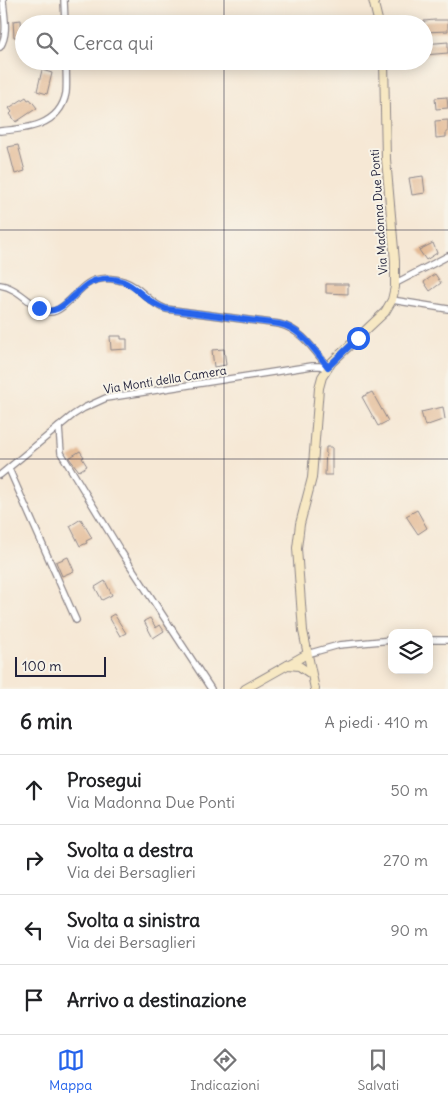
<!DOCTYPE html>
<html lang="it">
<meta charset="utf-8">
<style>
:root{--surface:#fff;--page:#f6f6f6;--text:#202124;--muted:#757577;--line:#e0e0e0;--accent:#2563eb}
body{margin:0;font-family:Delius,sans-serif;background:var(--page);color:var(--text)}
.controls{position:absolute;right:15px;bottom:15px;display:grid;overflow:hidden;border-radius:10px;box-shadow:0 2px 12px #0003}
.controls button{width:45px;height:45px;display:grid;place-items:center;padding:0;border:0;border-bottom:1px solid var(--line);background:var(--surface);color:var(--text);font:25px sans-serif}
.scale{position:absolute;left:15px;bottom:12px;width:91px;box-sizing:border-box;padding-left:5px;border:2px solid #22223b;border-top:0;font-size:14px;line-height:18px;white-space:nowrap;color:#22223b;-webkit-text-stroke:4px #f7f3e8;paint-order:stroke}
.stop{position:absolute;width:15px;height:15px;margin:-11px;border:4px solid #2563eb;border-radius:50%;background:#fff}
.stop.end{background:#2563eb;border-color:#fff;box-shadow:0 1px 5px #0008}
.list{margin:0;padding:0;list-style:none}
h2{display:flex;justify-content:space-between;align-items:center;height:65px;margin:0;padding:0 20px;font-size:21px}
h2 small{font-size:16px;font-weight:400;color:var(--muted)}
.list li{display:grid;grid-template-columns:32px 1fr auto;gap:15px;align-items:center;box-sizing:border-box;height:70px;padding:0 20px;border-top:1px solid var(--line)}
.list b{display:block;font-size:19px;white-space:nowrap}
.list p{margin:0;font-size:16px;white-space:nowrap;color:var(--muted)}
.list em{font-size:16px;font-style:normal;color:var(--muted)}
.icon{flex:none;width:28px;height:28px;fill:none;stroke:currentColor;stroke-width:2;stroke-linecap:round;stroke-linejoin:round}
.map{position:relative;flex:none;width:448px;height:689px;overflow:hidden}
.search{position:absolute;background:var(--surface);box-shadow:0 2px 12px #0003;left:15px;right:15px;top:15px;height:55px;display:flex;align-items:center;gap:12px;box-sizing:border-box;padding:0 18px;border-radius:28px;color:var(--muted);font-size:19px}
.sheet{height:345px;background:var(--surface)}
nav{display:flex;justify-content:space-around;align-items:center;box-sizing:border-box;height:70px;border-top:1px solid var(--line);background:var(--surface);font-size:14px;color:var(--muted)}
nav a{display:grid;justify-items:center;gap:2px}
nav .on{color:var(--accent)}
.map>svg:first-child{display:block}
</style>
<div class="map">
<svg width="448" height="689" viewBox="0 0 448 689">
<rect width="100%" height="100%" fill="#f7f3e8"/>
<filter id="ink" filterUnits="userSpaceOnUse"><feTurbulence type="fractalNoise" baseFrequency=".02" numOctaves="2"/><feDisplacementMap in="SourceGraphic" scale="10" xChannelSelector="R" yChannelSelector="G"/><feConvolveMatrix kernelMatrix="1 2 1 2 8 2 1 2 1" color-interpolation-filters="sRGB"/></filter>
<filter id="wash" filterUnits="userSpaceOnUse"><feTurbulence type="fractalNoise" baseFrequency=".0096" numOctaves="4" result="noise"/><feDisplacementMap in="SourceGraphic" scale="20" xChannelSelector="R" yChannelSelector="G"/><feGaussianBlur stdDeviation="1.12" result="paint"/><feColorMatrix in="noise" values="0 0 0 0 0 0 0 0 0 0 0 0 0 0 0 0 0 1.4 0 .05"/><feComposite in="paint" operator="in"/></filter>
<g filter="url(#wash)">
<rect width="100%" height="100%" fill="#f6e8d5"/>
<g id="blocks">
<g fill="#e3ba95">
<path d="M 21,20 L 22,37 L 14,37 L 13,21 Z"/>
<path d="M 435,20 L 448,20 L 448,31 L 424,32 L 424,21 Z"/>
<path d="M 448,42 L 448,53 L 424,55 L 424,44 Z"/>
<path d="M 42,70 L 52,73 L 47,94 L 37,91 Z"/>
<path d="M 26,97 L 28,100 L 30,99 L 37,108 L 16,122 L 10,114 L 12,112 L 9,108 Z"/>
<path d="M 447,97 L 448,108 L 436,109 L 435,98 Z"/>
<path d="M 448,120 L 448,132 L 446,132 L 446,137 L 436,138 L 435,121 Z"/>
<path d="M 18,145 L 25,171 L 15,174 L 8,147 Z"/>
<path d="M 423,176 L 425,193 L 412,195 L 409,178 Z"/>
<path d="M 433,243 L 437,253 L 426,260 L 419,250 Z"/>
<path d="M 435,274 L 441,283 L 430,291 L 424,282 Z"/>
<path d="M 326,284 L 348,284 L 348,294 L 326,293 Z"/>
<path d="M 110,336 L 121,336 L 121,339 L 127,339 L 127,349 L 111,350 Z"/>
<path d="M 224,349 L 226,365 L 214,367 L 212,350 Z"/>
<path d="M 372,392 L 388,421 L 378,426 L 362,397 Z"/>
<path d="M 443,407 L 445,419 L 425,426 L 421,412 Z"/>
<path d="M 326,447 L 332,447 L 332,475 L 325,475 Z"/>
<path d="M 80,451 L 84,457 L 82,458 L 87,466 L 79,471 L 69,458 Z"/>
<path d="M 417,510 L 427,528 L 418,534 L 406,516 Z"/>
<path d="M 81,519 L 92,538 L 86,541 L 87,543 L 80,546 L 70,526 Z"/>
<path d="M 68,557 L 74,571 L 62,576 L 56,562 Z"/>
<path d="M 105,581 L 112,595 L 102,600 L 95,587 Z"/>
<path d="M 114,614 L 126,633 L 120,636 L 109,617 Z"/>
<path d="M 150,618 L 156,628 L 160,625 L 164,631 L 153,638 L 144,621 Z"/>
</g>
</g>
</g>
<g filter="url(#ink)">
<use href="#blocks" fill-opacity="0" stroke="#8c8588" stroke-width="1"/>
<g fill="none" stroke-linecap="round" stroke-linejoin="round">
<g stroke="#8c8588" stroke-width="8">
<g id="street">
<path d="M 64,0 L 65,24"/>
<path d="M 0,47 C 9,33 4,16 3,0"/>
<path d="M 0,131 C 26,129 60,126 66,93 C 67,83 66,72 66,61"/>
<path d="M 396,283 L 448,256"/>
<path d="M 0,285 C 21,288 34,311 50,312 C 63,312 76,291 87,284 C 100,275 122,278 135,287 C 145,294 153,305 166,309 L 279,324 C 301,329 314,350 328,367"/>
<path d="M 392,300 L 448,309"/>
<path d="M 59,427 L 61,453 L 120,550 L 211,689"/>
<path d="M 9,469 L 76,620"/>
<path d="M 0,475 L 73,415 L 84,408 L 106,398 L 312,366 L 320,366 L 327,369"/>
<path d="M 429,640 L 448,640"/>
<path d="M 307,654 L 339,645 L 392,640"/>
</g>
</g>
<g stroke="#8c8588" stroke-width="10">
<g id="secondary">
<path d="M 373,0 L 379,24"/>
<path d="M 288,665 L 299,666 L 311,674"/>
<path d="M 245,689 L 307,654"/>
<path d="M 315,689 L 303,631 L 297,548 L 300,524 L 312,478 L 319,388 L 322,377 L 332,362 L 385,312 L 392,300 L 395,287 L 395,261 L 386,159 L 384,61"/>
</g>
</g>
<use href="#street" stroke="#fff" stroke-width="5.5"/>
<use href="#secondary" stroke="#f7e8c3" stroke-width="8"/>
</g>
</g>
<g fill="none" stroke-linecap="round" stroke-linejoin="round" filter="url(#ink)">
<path stroke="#2563eb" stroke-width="6" d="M 39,308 C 63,321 75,285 97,280 C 133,272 139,301 166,309 L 279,324 C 301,328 314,350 328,367 L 358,338"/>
</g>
<path fill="none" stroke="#22223b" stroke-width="1" stroke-opacity="0.55" d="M 224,0 L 224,24M 224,61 L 224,689M 0,230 L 448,230M 0,459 L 448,459"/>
<g text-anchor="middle" stroke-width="4" stroke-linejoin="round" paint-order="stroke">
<g font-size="12" fill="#22223b" stroke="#f7f3e8">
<text transform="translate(379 212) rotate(-94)" y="4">Via Madonna Due Ponti</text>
<text transform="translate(165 380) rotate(-9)" y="4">Via Monti della Camera</text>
</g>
</g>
</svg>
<div class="controls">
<button><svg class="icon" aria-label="layers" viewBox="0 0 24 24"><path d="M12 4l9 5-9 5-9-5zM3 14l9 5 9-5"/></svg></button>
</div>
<div class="scale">100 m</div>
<div class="stop" style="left:358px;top:338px"></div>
<div class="stop end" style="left:39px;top:308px"></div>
<div class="search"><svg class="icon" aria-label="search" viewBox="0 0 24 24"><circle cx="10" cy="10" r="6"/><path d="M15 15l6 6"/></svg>Cerca qui</div>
</div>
<section class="sheet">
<h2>6 min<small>A piedi · 410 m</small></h2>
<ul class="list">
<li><svg class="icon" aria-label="ahead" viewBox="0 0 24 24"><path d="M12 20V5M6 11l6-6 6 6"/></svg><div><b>Prosegui</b><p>Via Madonna Due Ponti</p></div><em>50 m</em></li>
<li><svg class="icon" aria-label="right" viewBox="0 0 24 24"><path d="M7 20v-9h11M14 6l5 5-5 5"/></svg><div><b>Svolta a destra</b><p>Via dei Bersaglieri</p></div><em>270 m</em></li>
<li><svg class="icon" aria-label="left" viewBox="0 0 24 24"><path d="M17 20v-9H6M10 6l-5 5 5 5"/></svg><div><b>Svolta a sinistra</b><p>Via dei Bersaglieri</p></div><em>90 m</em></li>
<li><svg class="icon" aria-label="arrive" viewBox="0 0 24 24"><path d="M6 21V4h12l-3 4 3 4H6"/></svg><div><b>Arrivo a destinazione</b></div></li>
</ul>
</section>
<nav>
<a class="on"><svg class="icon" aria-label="map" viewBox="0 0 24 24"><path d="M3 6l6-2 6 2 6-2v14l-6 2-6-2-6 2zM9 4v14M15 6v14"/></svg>Mappa</a>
<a><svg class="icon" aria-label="directions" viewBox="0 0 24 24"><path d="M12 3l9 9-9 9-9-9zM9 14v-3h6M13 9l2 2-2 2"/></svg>Indicazioni</a>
<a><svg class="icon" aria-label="saved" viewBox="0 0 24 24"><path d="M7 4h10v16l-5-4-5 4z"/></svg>Salvati</a>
</nav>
